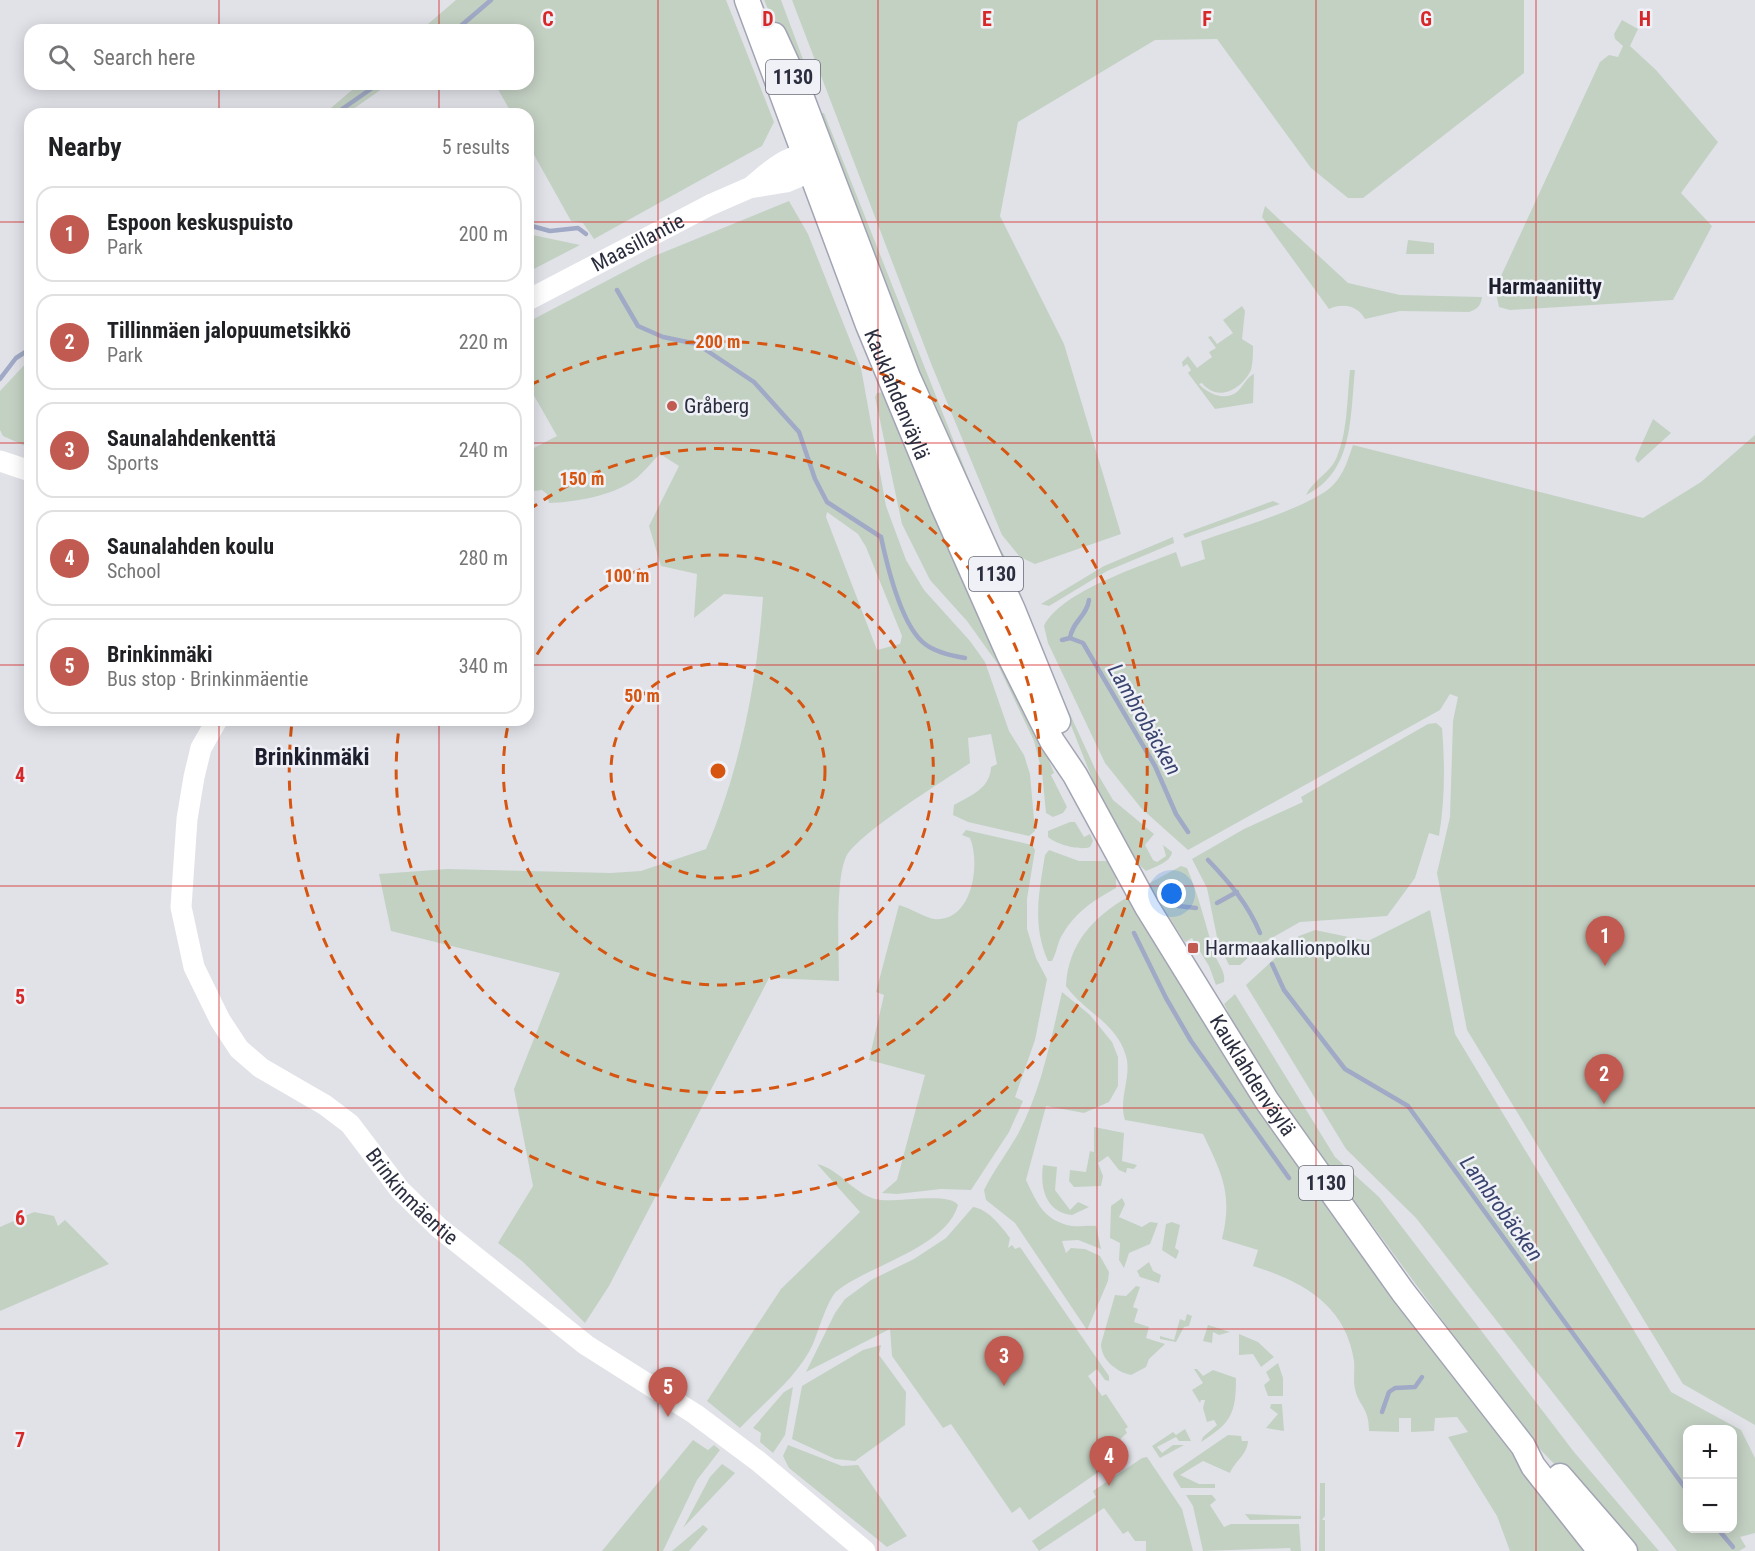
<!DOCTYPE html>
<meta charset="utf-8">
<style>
:root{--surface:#fff;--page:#f2f2f2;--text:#202124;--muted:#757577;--line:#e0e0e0;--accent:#c15b52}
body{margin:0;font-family:"Roboto Condensed",sans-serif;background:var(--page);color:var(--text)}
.controls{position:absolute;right:18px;bottom:18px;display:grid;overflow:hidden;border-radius:12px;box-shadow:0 3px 15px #0003}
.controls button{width:54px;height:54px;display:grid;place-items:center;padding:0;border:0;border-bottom:2px solid var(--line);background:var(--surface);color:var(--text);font:30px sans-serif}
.you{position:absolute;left:1172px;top:894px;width:21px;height:21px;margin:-15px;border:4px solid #fff;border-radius:50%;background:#1a73e8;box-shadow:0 0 0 9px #1a73e833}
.badge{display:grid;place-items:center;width:39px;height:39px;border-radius:50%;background:var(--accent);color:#fff;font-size:20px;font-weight:700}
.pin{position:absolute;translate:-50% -50px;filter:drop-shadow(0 2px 3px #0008)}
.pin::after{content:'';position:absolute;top:32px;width:21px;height:18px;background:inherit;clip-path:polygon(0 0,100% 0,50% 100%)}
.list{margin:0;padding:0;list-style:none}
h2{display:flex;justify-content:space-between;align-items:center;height:78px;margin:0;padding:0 24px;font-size:26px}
h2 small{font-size:20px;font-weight:400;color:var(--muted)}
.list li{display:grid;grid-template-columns:39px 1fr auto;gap:18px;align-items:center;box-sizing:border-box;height:96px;margin:0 12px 12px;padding:0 12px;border:2px solid var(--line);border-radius:18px}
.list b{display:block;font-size:22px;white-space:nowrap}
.list p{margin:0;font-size:20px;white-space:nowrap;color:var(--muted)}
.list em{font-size:20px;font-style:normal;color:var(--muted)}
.icon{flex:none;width:33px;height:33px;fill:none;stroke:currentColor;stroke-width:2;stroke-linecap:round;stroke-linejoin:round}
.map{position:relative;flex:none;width:1755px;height:1551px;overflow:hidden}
.search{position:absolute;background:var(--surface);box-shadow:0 3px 15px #0003;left:24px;top:24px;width:510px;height:66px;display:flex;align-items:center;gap:15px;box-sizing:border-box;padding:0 21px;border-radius:18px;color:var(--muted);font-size:22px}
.panel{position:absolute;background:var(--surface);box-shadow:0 3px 15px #0003;left:24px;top:108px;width:510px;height:618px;border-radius:18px}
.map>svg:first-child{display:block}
</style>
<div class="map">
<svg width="1755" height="1551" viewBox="0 0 1755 1551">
<rect width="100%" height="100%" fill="#e1e2e8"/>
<g fill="#c3d1c3" fill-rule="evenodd">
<path d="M 456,0 L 726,0 L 774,122 L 762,146 L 594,239 L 583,223 L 571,221 L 528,144 L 528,114 L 512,114 L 495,84 L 528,84 L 528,30 L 421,30 Z"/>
<path d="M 764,0 L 781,0 L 814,89 L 815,105 L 811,106 Z"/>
<path d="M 792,0 L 1524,0 L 1524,73 L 1363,198 L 1348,198 L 1311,168 L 1217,39 L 1155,40 L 1018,122 L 1000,216 L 1064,344 L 1121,534 L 1035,564 L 1020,557 L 1002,535 L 932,366 Z"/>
<path d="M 1622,20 L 1638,29 L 1630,46 L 1656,70 L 1718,142 L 1681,193 L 1712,226 L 1673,300 L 1510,310 L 1499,307 L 1495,289 L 1600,62 L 1609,55 L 1618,57 L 1623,46 L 1615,39 L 1614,34 Z"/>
<path d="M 359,84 L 389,84 L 346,114 L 324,114 Z"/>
<path d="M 824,113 L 989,530 L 1015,574 L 1000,562 L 986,541 L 816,114 Z"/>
<path d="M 789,201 L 808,234 L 861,368 L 886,506 L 906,560 L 924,590 L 970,641 L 985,662 L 1009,731 L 1024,755 L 1030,774 L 1035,831 L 1029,836 L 968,822 L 953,815 L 954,805 C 971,795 990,789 991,767 L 997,764 L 991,734 L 968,738 L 970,763 C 945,780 857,834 846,857 C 835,881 839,951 839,981 L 769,978 L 609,1286 L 585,1323 L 522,1261 L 498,1243 L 533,1186 L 514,1089 L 560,973 L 391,931 L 379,874 L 447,869 L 611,873 L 641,871 L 706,849 C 740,770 757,683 763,597 L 724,594 L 694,618 L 697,574 L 661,566 L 649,526 L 679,466 L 660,454 C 651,462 644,473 634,480 C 612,496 575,502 549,503 L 547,494 L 542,490 L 533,491 L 528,496 L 528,451 L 557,436 L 528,385 L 528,322 L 652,257 ZM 827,512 L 858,534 L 866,547 L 902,636 L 900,644 L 877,650 L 826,517 Z"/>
<path d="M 1265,206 L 1348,283 L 1400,295 L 1482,297 C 1481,305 1478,309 1469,312 L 1400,311 L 1365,319 C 1357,305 1343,303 1329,309 L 1262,217 Z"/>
<path d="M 528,234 L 580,245 L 528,272 Z"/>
<path d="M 1408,240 L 1434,243 L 1434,254 L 1406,254 Z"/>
<path d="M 1242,306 L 1245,311 L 1242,339 L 1253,346 C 1253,353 1253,363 1251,370 C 1242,389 1218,403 1202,383 L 1199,384 C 1208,394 1226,402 1238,391 C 1244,385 1247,377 1254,374 L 1253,403 L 1215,409 L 1188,373 L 1191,370 L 1187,364 L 1183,367 L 1182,362 L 1188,356 L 1197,368 L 1212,357 L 1209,352 L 1216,348 L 1208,337 L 1211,336 L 1217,344 L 1233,333 L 1223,320 Z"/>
<path d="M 30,359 L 30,448 L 3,436 L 0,430 L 0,391 Z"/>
<path d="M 1350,370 L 1355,370 C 1350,416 1354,472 1306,495 C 1313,480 1329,474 1336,459 C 1348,432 1347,398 1350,370 Z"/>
<path d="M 886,392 L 1040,739 L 1054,773 L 1051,775 L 1067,807 L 1063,813 L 1053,817 L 1046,813 L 1042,772 L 1034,741 L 997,663 L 967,621 L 930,580 L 902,524 L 875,397 L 877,393 Z"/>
<path d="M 1653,419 L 1671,433 L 1638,463 L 1635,459 Z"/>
<path d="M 1755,435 L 1755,1425 L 1683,1384 L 1467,1030 L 1437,873 L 1450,817 L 1453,721 L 1458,697 L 1450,694 L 1440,710 L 1188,850 L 1141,808 L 1105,763 L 1048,643 L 1044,626 C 1060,592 1141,566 1176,552 L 1181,567 L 1205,559 L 1201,541 C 1233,529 1312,507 1333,485 C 1344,474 1348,459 1353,445 L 1643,518 L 1701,482 Z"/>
<path d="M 1273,501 L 1280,504 L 1185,538 L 1183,534 Z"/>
<path d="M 1173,537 L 1174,543 L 1107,571 L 1049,606 L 1041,604 L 1104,566 Z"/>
<path d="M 1031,619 L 1034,636 L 1097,773 L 1113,800 L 1154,834 L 1145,845 L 1153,860 L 1157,862 L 1166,856 L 1163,845 L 1172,852 C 1171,862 1155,867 1146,871 C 1114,843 1089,769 1072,728 C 1059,697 1044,666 1031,635 Z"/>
<path d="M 1436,723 L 1442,728 C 1445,764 1445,800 1439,836 L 1429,833 L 1415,878 L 1387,916 L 1300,922 L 1268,940 L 1240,965 L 1229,965 L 1218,942 L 1207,888 L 1192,859 L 1244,829 L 1303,802 L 1301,797 L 1428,724 Z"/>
<path d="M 1070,822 L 1075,822 L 1084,837 L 1090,834 L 1093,841 L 1090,847 C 1080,851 1055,844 1048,837 L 1048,831 Z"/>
<path d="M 966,830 L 1032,845 L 1035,850 L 1027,899 L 1027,929 L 1036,958 L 1047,979 L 1035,1040 L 1015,1097 L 1023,1101 L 1009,1132 L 971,1190 L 941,1189 L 897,1194 L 882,1193 L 897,1180 L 925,1075 L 869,1060 L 884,995 L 876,992 L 899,905 C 910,908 926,918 934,919 C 972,923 981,864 970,838 L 962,835 Z"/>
<path d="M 1049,850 L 1079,861 L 1108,861 L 1116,878 L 1116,888 C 1092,901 1073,914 1060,939 C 1057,946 1056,954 1052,961 L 1048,961 C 1032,925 1039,892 1045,855 Z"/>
<path d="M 1181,866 L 1187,868 C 1200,899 1205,924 1215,955 C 1218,964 1226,972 1224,982 L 1216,985 L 1209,966 L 1192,938 L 1185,942 L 1148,884 Z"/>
<path d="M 1128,897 C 1200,1015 1273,1133 1354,1246 C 1429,1350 1516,1445 1589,1551 L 1510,1551 L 1497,1516 L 1448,1437 L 1468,1432 L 1457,1417 L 1435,1418 L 1434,1431 L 1411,1432 L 1411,1418 L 1399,1418 L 1399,1432 L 1369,1431 C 1369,1407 1359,1407 1355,1389 C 1353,1380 1355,1370 1354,1361 C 1346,1305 1302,1281 1253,1266 L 1258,1250 L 1222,1239 C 1233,1194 1222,1174 1203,1134 L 1125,1120 C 1118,1099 1132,1077 1126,1056 C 1117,1023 1083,1011 1066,986 C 1068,944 1093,917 1128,897 Z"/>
<path d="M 1430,910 L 1455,1034 L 1671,1392 L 1741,1430 L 1755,1458 L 1755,1533 L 1740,1537 L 1746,1547 L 1739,1551 L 1677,1551 L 1416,1218 L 1346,1149 L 1246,985 L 1299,936 L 1315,930 L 1368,941 ZM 1688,1430 L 1732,1430 L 1732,1528 L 1688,1528 Z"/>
<path d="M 1062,992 L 1090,1015 L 1112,1042 L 1118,1057 L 1118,1086 L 1109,1102 L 1084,1113 L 1046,1106 L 1026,1180 C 1037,1203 1044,1221 1072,1226 C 1080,1227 1089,1225 1096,1226 L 1101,1249 L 1078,1240 L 1062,1241 L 1066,1253 L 1071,1248 L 1085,1249 L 1100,1256 L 1109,1272 L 1108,1281 L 1087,1330 L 1015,1223 L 986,1200 L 984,1190 C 994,1170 1007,1153 1018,1134 C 1041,1091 1051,1039 1062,992 Z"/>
<path d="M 1235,994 L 1335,1157 L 1379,1197 L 1574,1452 L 1659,1551 L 1637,1551 L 1538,1447 L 1470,1358 L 1312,1143 L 1246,1047 L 1224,1004 Z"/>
<path d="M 1094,1127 L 1124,1133 L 1122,1161 L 1137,1165 L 1134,1169 L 1127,1168 L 1126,1173 L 1119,1170 L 1108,1156 L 1098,1163 L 1103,1176 L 1101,1186 L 1074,1187 L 1069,1181 L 1070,1170 L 1086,1172 L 1090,1151 L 1094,1152 Z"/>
<path d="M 817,1164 C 841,1169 856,1198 881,1200 C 899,1202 950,1192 958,1205 C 946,1248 869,1265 837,1291 C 828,1298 818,1332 813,1344 C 798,1377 764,1402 740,1428 L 707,1401 L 781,1289 L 860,1212 Z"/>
<path d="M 1043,1165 L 1057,1167 L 1055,1190 L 1070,1210 L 1078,1202 L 1089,1207 L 1072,1215 C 1045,1212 1040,1187 1043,1165 Z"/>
<path d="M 1122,1198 L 1125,1204 L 1119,1217 L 1142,1227 L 1150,1222 L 1158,1223 L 1150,1244 L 1129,1253 L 1124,1268 L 1119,1260 L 1120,1243 L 1110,1238 L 1111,1206 Z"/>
<path d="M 973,1207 C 988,1209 1001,1226 1010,1238 L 1008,1248 L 1012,1245 L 1015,1249 L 1020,1247 L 1109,1376 L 1109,1381 L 1105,1380 L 1097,1369 L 1088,1376 L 1102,1396 L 1106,1394 L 1128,1427 L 1125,1429 L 1127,1433 L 1118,1441 L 1126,1453 L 1029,1520 L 1020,1507 L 1012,1513 L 951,1424 L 943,1428 L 892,1356 L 890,1329 L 806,1372 L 835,1313 L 845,1299 L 871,1280 L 914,1259 L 946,1238 Z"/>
<path d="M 34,1212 L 54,1216 L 58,1226 L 65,1220 L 109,1264 L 0,1311 L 0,1227 Z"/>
<path d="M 1172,1222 L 1180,1225 L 1175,1248 L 1179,1251 L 1176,1259 L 1162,1250 L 1166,1224 Z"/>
<path d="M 1149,1262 L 1153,1271 L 1161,1275 L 1159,1283 L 1140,1277 L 1137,1271 Z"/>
<path d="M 1136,1286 L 1140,1287 L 1133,1307 L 1138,1309 L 1134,1322 L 1149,1327 L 1146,1338 L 1165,1344 L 1149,1359 L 1146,1367 L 1131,1375 C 1117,1372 1101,1360 1101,1344 L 1115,1295 L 1126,1296 Z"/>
<path d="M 1187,1314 L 1192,1316 L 1189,1326 L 1184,1327 L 1176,1342 L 1160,1339 L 1160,1336 L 1174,1340 L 1180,1319 L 1185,1321 Z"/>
<path d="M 1208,1325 L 1230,1332 L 1219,1335 L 1213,1332 L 1212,1343 L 1203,1341 Z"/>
<path d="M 1239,1334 L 1258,1342 L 1274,1357 L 1261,1367 L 1253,1354 L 1239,1355 Z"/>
<path d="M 881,1345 L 879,1355 L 906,1392 L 905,1425 L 855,1461 L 835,1459 L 792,1439 L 802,1386 L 863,1350 Z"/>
<path d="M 1278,1363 L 1283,1378 L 1283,1396 L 1268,1396 L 1264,1385 L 1270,1380 L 1266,1372 Z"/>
<path d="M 1194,1369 L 1197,1369 L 1203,1376 L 1213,1370 L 1236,1378 C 1236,1414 1231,1423 1201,1442 L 1203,1437 L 1217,1425 L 1214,1420 L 1207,1422 L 1203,1408 L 1205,1400 L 1201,1400 L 1200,1403 L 1192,1390 L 1203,1383 Z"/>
<path d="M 793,1387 L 785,1435 L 773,1453 L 760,1442 L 761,1433 L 753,1428 L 784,1392 Z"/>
<path d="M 1271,1404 L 1282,1404 L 1284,1431 L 1266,1428 L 1278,1414 L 1270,1408 Z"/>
<path d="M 1185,1429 L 1191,1441 L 1179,1441 L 1176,1437 L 1157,1447 L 1162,1453 L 1173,1445 L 1184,1445 L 1160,1458 L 1152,1446 L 1173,1432 L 1176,1435 Z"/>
<path d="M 1228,1435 L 1241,1436 L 1242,1441 L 1248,1441 C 1247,1455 1235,1461 1230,1473 L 1203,1461 L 1180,1475 L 1199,1484 L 1215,1484 L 1215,1488 L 1181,1488 L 1173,1475 L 1174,1472 Z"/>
<path d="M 693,1440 L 708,1450 L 714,1445 L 720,1450 L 697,1480 L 663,1551 L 602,1551 Z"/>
<path d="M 788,1445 L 842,1466 L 858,1465 L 907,1536 L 887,1547 L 789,1468 L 783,1456 Z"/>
<path d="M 1147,1457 L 1182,1509 L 1193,1551 L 1146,1551 L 1146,1541 L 1135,1541 L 1128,1531 L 1123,1534 L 1104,1508 L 1039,1551 L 1032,1541 L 1096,1497 L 1093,1491 L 1142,1458 Z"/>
<path d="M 722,1464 L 735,1473 L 683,1528 L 710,1477 Z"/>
<path d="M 1320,1483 L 1325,1483 L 1325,1516 L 1322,1520 L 1325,1520 L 1325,1551 L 1319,1551 Z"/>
<path d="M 1186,1495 L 1212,1495 L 1216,1500 L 1210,1505 L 1224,1527 L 1231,1524 L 1299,1524 L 1301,1551 L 1291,1551 L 1290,1548 L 1203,1551 L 1193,1506 Z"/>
<path d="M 1245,1514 L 1301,1516 L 1301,1519 L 1250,1520 Z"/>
<path d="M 703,1525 L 708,1529 L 689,1551 L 672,1551 Z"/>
</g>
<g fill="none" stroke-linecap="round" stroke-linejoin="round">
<g stroke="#a0a9c5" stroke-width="4.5">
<path d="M 456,30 L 491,0"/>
<path d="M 335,114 L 378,84"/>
<path d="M 528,225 L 550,231 L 578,228 L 586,234"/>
<path d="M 617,290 L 638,326 L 663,337 L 697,344 L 754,382 L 799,432 L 815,479 L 827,502 L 881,537 C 887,565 901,626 925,644 C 935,652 953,656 965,658"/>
<path d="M 0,379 L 16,358 L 30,349"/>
<path d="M 1070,638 C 1072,622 1087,616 1089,600"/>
<path d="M 1062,640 L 1070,638 L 1083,643 L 1155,766 L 1176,814 L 1188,832"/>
<path d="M 1208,860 C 1229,882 1248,904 1260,933"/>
<path d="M 1217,903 L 1237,892"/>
<path d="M 1178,906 L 1196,908"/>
<path d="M 1134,933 L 1166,998 L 1191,1041 L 1289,1178"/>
<path d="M 1272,964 L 1284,990 L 1345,1069 L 1408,1106 L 1688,1492"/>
<path d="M 1382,1412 L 1389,1392 L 1395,1388 L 1415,1387 L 1422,1377"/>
<path d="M 1717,1528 L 1733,1547"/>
</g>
<g stroke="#a2a4b3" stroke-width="27">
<g id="primary">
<path id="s3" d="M 747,0 L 868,325 L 943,506 L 1009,655 L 1052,741 L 1075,775 L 1147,907 L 1267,1101 L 1403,1292 L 1523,1446 L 1533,1466 L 1600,1551"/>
<path d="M 774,35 L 797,85 L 908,377 L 1013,610 L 1058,721"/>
<path d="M 1560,1476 L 1625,1551"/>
</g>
</g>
<g stroke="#fff" stroke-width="21">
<path d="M 752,186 C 775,167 789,151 821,156"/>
<path id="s1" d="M 528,300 L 710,205 L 749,188 L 786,182 L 810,172 L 822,158"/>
<path d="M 0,461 L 30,471"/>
<path id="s2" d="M 217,720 L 201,748 L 194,777 L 187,819 L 181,907 L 194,967 L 220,1020 L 239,1049 L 261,1068 L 325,1105 L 350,1124 L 400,1190 L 438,1227 L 586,1345 L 695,1414 L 758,1461 L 865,1551"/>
</g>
<use href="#primary" stroke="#fff" stroke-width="24"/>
</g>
<path fill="none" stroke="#d62828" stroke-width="1.5" stroke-opacity="0.55" d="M 219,0 L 219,30M 439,0 L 439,30M 658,0 L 658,1551M 878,0 L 878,1551M 1097,0 L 1097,1551M 1316,0 L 1316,1551M 1536,0 L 1536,1551M 219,84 L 219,114M 439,84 L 439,114M 0,222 L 30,222M 528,222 L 1755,222M 0,443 L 30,443M 528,443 L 1755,443M 0,665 L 30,665M 528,665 L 1755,665M 219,720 L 219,1551M 439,720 L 439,1551M 0,886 L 1755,886M 0,1108 L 1755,1108M 0,1329 L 1755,1329"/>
<g fill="none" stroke="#d55511" stroke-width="3" stroke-dasharray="10 8">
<circle cx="718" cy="771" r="107"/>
<path d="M528 670A215 215 0 1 1 509 721"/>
<path d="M529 510A322 322 0 1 1 400 721"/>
<path d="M530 385A429 429 0 1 1 292 722"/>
</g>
<g fill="#c15b52" stroke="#f0f1f6" stroke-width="2">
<circle cx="672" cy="406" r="6"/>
<rect x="1187" y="942" width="12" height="12" rx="3"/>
</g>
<g text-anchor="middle" stroke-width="5" stroke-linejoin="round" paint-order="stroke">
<g fill="#f0f1f6" stroke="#666875" stroke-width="1.5">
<rect x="766" y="60" width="54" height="34" rx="4.5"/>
<rect x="969" y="557" width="54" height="34" rx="4.5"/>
<rect x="1299" y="1166" width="54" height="34" rx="4.5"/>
</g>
<g font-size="20" font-weight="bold" fill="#2b2e3e">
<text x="793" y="84">1130</text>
<text x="996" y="581">1130</text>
<text x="1326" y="1190">1130</text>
</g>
<g font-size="21" fill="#2b2e3e" stroke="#f0f1f6">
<text dy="7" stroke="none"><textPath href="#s1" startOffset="124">Maasillantie</textPath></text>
<text dy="7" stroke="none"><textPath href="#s3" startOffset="422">Kauklahdenväylä</textPath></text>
<text dy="7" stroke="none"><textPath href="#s3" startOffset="1192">Kauklahdenväylä</textPath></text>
<text dy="7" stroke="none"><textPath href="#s2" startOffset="578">Brinkinmäentie</textPath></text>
</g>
<g font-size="21" fill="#2b2e3e" stroke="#f0f1f6" text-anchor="start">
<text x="684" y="413">Gråberg</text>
<text x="1205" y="955">Harmaakallionpolku</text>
</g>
<g font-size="22" font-weight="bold" fill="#1d1f2f" stroke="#f0f1f6">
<text x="1545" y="294">Harmaaniitty</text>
</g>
<g font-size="22" font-style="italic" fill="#39446f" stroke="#f0f1f6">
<text transform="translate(1145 719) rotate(60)" y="8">Lambrobäcken</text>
<text transform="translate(1502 1208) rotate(54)" y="8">Lambrobäcken</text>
</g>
<g font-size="24" font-weight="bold" fill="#1d1f2f" stroke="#f0f1f6">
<text x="312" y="765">Brinkinmäki</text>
</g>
</g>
<g font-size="20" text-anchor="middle" font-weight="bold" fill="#d62828" stroke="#f0f1f6" stroke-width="5" stroke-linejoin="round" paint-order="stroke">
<text x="548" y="26">C</text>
<text x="768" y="26">D</text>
<text x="987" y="26">E</text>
<text x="1207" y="26">F</text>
<text x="1426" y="26">G</text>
<text x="1645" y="26">H</text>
<text x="20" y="782">4</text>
<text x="20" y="1004">5</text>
<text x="20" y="1225">6</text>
<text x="20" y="1447">7</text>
</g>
<circle cx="718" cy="771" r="9" fill="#d55511" stroke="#f0f1f6" stroke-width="3"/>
<g font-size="18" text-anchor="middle" font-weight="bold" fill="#d55511" stroke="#f0f1f6" stroke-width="5" stroke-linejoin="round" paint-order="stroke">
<text x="718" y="348">200 m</text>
<text x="582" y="485">150 m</text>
<text x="627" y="582">100 m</text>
<text x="642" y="702">50 m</text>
</g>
</svg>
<div class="controls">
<button>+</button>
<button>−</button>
</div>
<div class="you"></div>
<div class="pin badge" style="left:1605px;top:966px">1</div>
<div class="pin badge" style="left:1604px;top:1104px">2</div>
<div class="pin badge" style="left:1004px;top:1386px">3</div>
<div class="pin badge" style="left:1109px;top:1486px">4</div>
<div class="pin badge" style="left:668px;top:1417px">5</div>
<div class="search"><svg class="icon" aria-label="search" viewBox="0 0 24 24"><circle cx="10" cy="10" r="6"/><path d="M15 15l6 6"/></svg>Search here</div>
<section class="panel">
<h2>Nearby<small>5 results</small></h2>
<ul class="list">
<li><span class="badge">1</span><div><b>Espoon keskuspuisto</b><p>Park</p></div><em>200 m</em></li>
<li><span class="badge">2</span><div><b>Tillinmäen jalopuumetsikkö</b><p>Park</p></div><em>220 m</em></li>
<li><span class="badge">3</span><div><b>Saunalahdenkenttä</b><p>Sports</p></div><em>240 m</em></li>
<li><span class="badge">4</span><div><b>Saunalahden koulu</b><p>School</p></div><em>280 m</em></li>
<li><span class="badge">5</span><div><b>Brinkinmäki</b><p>Bus stop · Brinkinmäentie</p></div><em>340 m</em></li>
</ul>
</section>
</div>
